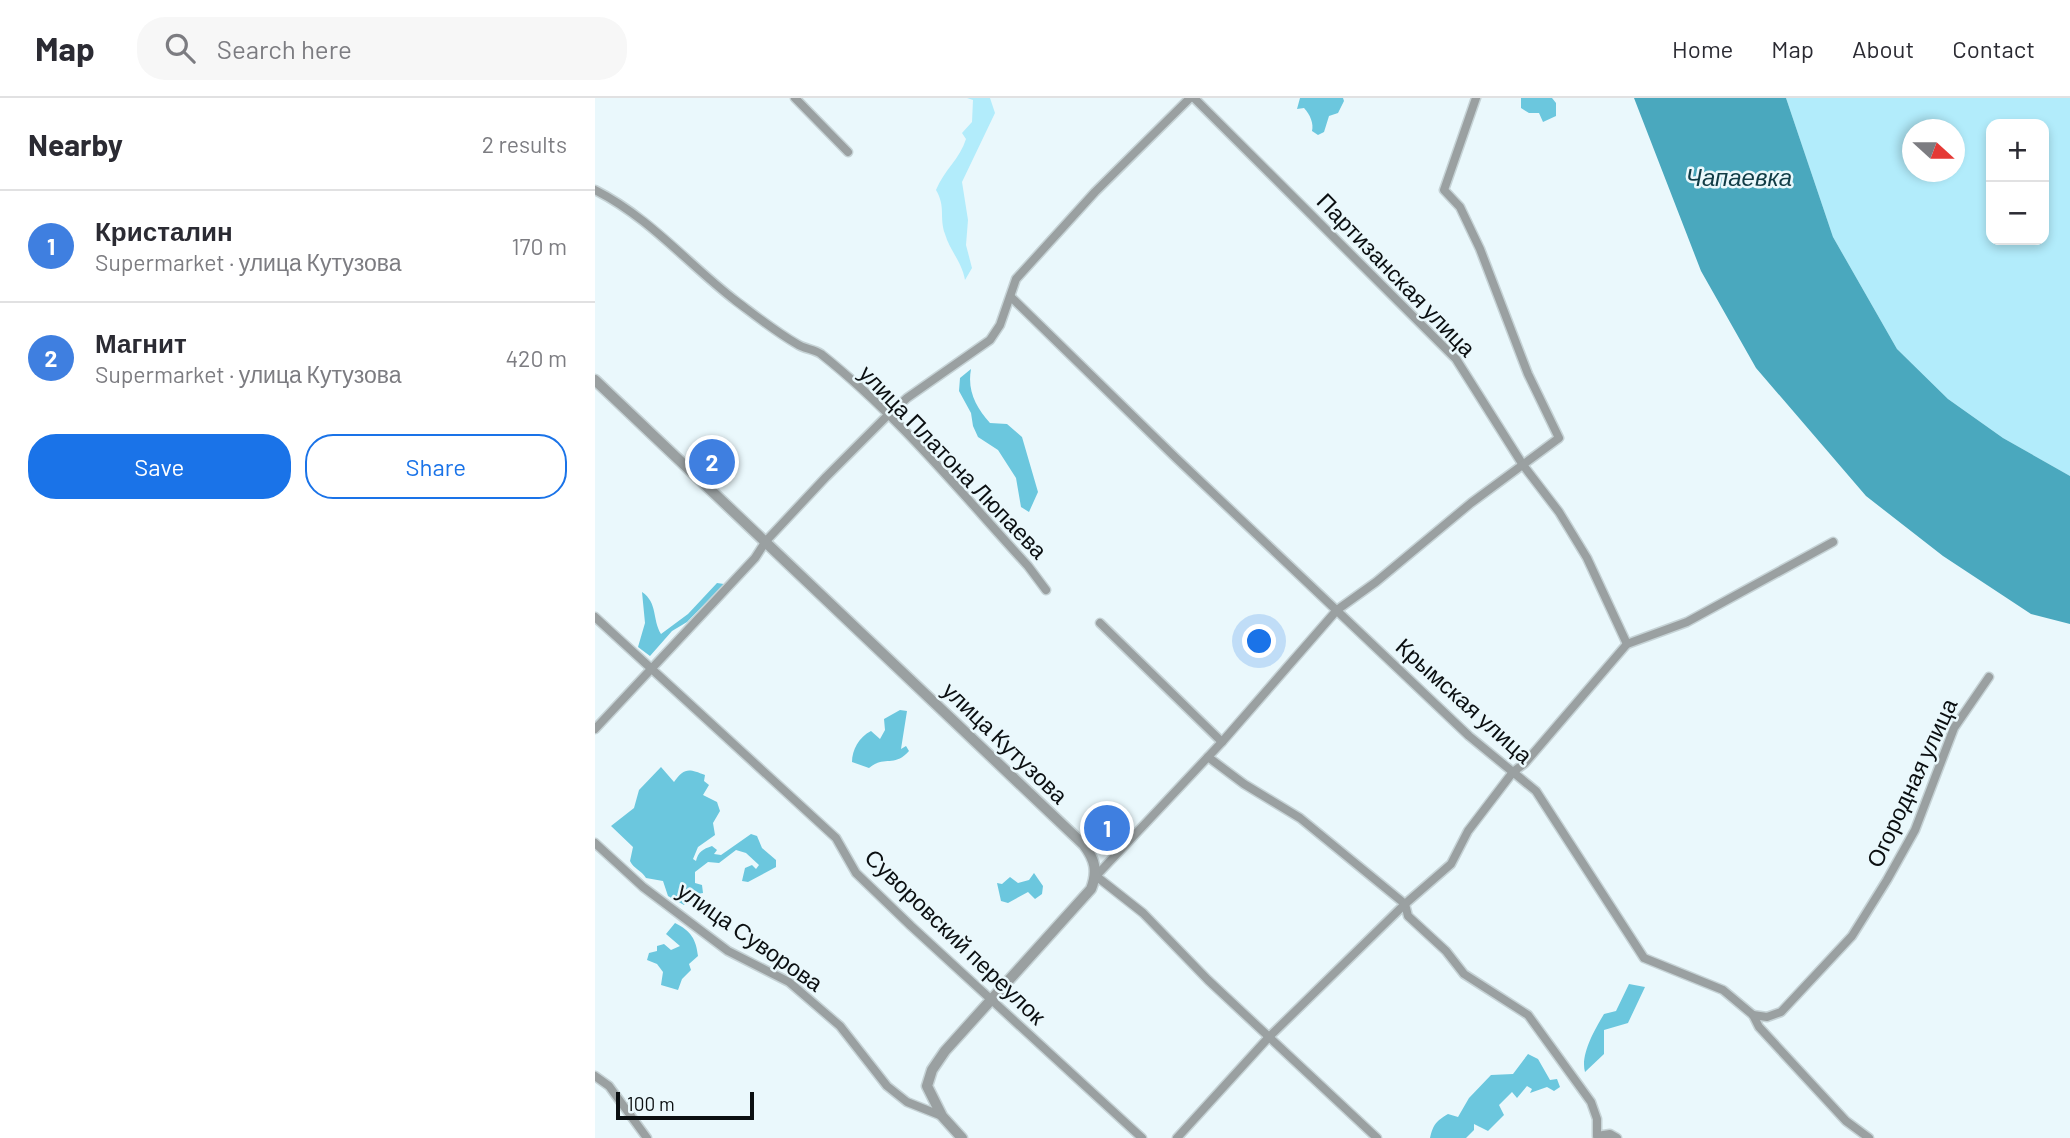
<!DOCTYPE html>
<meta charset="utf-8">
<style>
:root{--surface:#fff;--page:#f7f7f7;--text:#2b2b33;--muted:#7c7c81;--line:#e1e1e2;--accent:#1a73e8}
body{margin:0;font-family:Barlow,sans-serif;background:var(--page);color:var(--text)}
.controls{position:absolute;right:21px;top:21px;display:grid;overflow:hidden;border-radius:14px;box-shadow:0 4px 10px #0003}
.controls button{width:63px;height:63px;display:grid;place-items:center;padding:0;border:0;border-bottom:2px solid var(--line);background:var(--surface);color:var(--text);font:35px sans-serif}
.compass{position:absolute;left:1307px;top:21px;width:63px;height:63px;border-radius:50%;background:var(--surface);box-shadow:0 4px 10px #0003;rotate:111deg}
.scale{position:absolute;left:21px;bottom:18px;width:138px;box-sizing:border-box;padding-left:7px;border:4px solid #0b0f11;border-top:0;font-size:19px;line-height:24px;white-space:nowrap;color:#0b0f11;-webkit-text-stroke:5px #eaf8fc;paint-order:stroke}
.you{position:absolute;left:665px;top:544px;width:24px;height:24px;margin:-18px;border:5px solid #fff;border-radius:50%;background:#1a73e8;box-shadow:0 0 0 10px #1a73e833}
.badge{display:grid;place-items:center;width:46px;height:46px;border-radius:50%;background:var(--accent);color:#fff;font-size:23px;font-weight:700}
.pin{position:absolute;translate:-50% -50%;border:4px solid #fff;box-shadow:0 2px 7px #0006}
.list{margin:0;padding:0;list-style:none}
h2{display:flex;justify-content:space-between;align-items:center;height:91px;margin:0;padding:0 28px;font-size:30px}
h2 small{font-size:23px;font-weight:400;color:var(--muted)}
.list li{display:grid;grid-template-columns:46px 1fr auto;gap:21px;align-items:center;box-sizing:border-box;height:112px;padding:0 28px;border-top:2px solid var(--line)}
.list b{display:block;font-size:26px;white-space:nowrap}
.list p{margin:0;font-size:23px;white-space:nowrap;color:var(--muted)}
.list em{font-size:23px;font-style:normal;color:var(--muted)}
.actions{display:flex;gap:14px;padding:21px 28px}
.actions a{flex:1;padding:16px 0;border:2px solid var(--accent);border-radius:28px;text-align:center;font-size:24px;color:var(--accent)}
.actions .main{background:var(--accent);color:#fff}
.icon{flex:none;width:38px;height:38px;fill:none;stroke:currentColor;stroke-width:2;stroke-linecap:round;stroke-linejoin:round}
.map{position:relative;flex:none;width:1475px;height:1040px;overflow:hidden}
header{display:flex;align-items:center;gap:42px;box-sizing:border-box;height:98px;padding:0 35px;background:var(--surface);border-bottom:2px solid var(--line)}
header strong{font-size:33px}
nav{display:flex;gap:38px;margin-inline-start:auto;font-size:24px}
.search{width:490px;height:63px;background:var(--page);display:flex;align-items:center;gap:18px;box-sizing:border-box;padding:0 24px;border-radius:28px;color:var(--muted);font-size:26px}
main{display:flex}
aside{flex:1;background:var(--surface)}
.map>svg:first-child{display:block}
</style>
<header>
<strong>Map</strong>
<div class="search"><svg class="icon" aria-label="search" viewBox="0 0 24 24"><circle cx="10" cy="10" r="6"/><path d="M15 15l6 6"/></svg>Search here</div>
<nav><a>Home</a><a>Map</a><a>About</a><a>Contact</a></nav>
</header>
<main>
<aside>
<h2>Nearby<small>2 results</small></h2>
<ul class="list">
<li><span class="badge" style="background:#3f7fe0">1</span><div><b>Кристалин</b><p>Supermarket · улица Кутузова</p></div><em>170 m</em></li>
<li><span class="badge" style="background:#3f7fe0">2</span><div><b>Магнит</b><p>Supermarket · улица Кутузова</p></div><em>420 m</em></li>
</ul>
<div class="actions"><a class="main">Save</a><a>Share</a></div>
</aside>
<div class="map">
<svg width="1475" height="1040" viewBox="0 0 1475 1040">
<rect width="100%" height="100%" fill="#eaf8fc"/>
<g fill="#b2ecfb" fill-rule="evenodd">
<path d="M 372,0 L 395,0 L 400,15 L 367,84 L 373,122 L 371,147 L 377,170 L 370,182 C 367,164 355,153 350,136 C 344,119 351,109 341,92 C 349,72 365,61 371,41 L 367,35 L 377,24 L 378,2 Z"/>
<path d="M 1191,0 L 1475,0 L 1475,378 L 1408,340 L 1353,301 L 1302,251 L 1238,139 ZM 1396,26 L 1449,26 L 1449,142 L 1396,142 ZM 1318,32 L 1360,32 L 1360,74 L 1318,74 Z"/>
</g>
<g fill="#6bc7de">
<path d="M 705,0 L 748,0 L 749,3 L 743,15 L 734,18 L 729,34 L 723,37 L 717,33 C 719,26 715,16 709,10 L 702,11 Z"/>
<path d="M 926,0 L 957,0 L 961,5 L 961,18 L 948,24 L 944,15 L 934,15 L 926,10 Z"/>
<path d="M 376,271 C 372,293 381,309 395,325 L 412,326 L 427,339 L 443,394 L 434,414 L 426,409 L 421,380 L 403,352 L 383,339 L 378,328 L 376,315 L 364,293 L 365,280 Z"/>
<path d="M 122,485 L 129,486 L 92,524 L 77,533 L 55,558 L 43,549 L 50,525 L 47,494 C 63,505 57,521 66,536 L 93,516 Z"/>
<path d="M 305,612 L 312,613 L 306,651 L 311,648 L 314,653 C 299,670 289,657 274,670 L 257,664 C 257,652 264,639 276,633 L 285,641 L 290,632 L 289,621 Z"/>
<path d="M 66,669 L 79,684 C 89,670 93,670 110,677 L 109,683 L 114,687 L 108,697 L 122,704 L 125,713 L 118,725 L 120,737 L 103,749 L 98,761 L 101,763 C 103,754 108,751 117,748 L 122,752 L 119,756 L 126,757 L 156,736 L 162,738 L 167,750 L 181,762 L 181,769 L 153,784 L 147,783 L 150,770 L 157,767 L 161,771 L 164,767 L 151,755 L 141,752 L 124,765 L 113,764 L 100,774 L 100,785 L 107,787 L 108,795 L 96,797 L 89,807 L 73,798 L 68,783 L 51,780 C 46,772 39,771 35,763 L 38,749 L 16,728 L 39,710 L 44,692 Z"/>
<path d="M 439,775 L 448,788 L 447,796 L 440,801 L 433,794 L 413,805 L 406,803 L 402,785 L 407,786 L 415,779 L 423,785 L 434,782 Z"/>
<path d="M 80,825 C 96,833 101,841 103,858 L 94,866 L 96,872 L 87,881 L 83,892 L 66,887 L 68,874 L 62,866 L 52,862 L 54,855 L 62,853 L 62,848 L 69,846 L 76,852 L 85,848 L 71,836 Z"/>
<path d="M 1034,886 L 1050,889 L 1033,925 L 1009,932 L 1009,956 L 990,974 C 985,957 1000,931 1009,916 L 1021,913 Z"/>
<path d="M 933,956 L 943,961 L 955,982 L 962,981 L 965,989 L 959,993 L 952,989 L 935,995 L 937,991 L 932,988 L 922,1000 L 917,994 L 904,1007 L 909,1017 L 893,1033 L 879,1026 L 879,1032 L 871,1040 L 835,1040 C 838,1027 841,1023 853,1016 L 863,1019 L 874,1000 L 896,977 L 918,976 Z"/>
</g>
<path fill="#4aa8be" d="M 1039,0 L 1191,0 L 1238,139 L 1302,251 L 1353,301 L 1408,340 L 1475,378 L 1475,526 L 1436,516 L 1348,458 L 1271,398 L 1161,270 L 1106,173 Z"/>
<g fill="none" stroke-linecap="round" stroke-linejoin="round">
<g stroke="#c6d3d6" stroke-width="11">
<g id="minor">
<path d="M 200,0 L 253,54"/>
<path d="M 599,0 L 861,261 L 928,367 L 964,414 L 992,460 L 1032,546"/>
<path d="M 0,92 C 54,119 94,167 141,203 C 161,218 181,234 202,246 C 209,251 219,251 226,256 C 303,317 367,396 433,468 L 451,492"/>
<path d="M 416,199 L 581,360 L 874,638 L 941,693 L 1049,860 L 1128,892 L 1158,917 L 1164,929 L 1251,1023 L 1274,1040"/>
<path d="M 0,519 L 241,740 L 261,775 L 316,828 L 547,1040"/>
<path d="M 505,525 L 627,644"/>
<path d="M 0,631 L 160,460 L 171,443 L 231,379 L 292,318 L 312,300 L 395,242 L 405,227 L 421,181 L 500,94 L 595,0"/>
<path d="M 613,659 L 649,686 L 705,720 L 810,806 L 813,818 L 851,853 L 869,876 L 933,917 L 996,1004 L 1002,1021 L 1002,1038 L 1015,1036 L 1022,1040"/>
<path d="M 0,745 L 48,789 L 133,853 L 194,884 L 245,928 L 292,988 L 312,1004 L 347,1018"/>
<path d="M 1158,917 L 1172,919 L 1186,914 L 1257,838 L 1292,782 L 1320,732 L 1359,630 L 1394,579"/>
<path d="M 0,978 L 14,988 L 52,1040"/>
<path d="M 582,1040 L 674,939 L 810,806 L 856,766 L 873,733 L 918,674 L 930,665 L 1032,546 L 1092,524 L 1238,444"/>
<path d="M 782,1040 L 613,882 L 548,815 L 501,778 L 627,644 L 742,512 L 781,484 L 876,405 L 964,340 L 933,276 L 885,151 L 865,109 L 849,92 L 881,0"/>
</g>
</g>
<g stroke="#c6d3d6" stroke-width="13">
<path id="tertiary" d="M 0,282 L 489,747 C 500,762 503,773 496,791 L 350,953 L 337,972 L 332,988 L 347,1018 L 367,1040"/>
</g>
<use href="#minor" stroke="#9aa0a1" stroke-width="8"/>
<use href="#tertiary" stroke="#9aa0a1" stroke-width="10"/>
</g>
<g text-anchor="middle" stroke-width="5" stroke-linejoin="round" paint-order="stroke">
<g font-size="23" fill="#0b0f11" stroke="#eaf8fc">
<text transform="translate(801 177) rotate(46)" y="8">Партизанская улица</text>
<text transform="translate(358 364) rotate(46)" y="8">улица Платона Люпаева</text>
<text transform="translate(869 603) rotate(42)" y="8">Крымская улица</text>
<text transform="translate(410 645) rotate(44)" y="8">улица Кутузова</text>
<text transform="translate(1317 685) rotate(-65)" y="8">Огородная улица</text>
<text transform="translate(155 839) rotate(35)" y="8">улица Суворова</text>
<text transform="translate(360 839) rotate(44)" y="8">Суворовский переулок</text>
</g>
<g font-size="24" font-style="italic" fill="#113c46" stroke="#eaf8fc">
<text x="1144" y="88">Чапаевка</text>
</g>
</g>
</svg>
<div class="controls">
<button>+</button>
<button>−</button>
</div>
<svg class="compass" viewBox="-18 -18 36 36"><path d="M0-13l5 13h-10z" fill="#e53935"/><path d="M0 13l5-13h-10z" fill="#7c7c81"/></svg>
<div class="scale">100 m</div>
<div class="you"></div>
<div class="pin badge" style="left:512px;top:730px;background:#3f7fe0">1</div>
<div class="pin badge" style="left:117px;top:364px;background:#3f7fe0">2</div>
</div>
</main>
